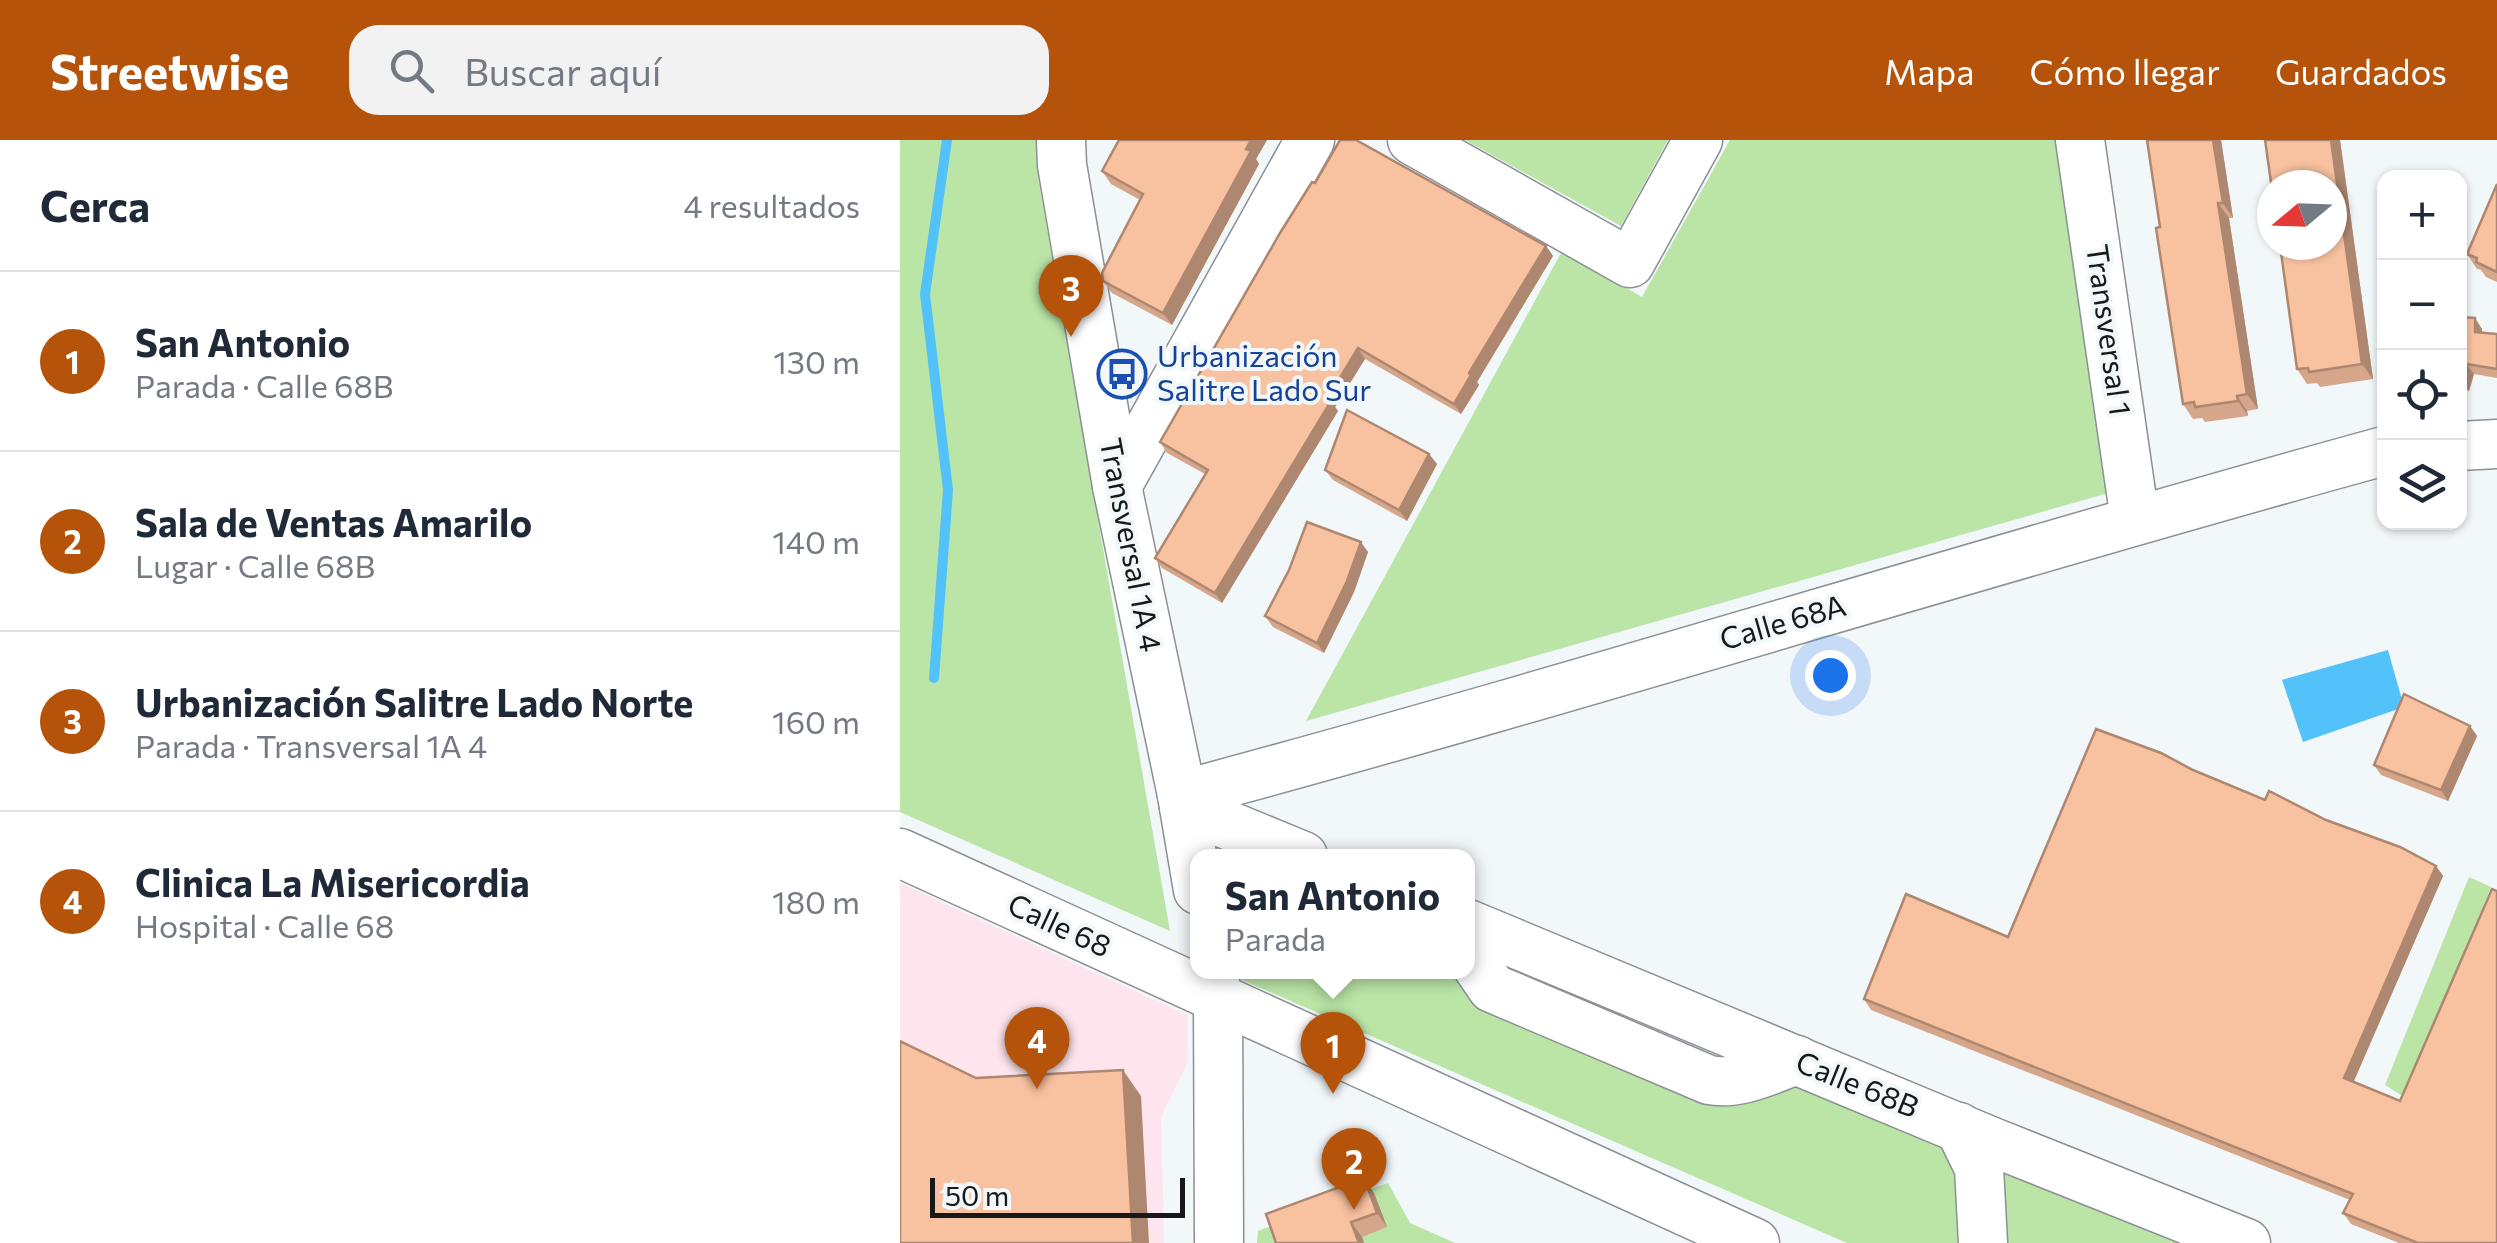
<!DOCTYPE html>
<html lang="es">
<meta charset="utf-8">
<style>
:root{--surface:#fff;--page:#f2f2f3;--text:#1f2937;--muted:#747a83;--line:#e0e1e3;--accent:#b45309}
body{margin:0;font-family:Commissioner,sans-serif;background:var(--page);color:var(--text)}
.controls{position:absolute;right:30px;top:30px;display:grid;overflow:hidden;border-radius:20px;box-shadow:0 2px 8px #0004}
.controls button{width:90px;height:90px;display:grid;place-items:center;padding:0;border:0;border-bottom:2px solid var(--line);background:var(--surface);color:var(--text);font:50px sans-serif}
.compass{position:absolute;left:1357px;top:30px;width:90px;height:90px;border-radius:50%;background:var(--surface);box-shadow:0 2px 8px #0004;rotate:251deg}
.scale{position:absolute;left:30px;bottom:25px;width:255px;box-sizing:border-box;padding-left:10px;border:5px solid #161819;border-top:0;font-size:28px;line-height:35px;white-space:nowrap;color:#161819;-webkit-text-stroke:8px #f2f7fa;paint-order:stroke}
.you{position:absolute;left:930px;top:535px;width:35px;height:35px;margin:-25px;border:8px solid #fff;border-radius:50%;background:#1a73e8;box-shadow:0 0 0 15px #1a73e833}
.badge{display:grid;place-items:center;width:65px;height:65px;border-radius:50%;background:var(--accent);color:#fff;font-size:32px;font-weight:700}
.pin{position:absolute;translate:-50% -82px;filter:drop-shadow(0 2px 5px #0008)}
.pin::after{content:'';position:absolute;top:52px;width:35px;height:30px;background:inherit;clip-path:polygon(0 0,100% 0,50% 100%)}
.popup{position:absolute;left:290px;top:709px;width:285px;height:130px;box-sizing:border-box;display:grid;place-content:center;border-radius:20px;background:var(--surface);filter:drop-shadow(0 2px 8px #0005);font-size:32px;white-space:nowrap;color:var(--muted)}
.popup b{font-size:38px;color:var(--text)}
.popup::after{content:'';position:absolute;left:50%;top:100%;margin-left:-20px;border:20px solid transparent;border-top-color:var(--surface)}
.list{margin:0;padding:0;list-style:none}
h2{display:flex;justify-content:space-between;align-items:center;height:130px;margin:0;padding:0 40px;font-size:42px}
h2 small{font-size:32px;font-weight:400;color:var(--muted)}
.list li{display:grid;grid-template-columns:65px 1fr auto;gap:30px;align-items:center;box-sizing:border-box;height:180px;padding:0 40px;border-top:2px solid var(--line)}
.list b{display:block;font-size:38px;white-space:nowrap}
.list p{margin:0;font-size:32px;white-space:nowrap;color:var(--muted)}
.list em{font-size:32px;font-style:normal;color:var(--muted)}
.icon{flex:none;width:55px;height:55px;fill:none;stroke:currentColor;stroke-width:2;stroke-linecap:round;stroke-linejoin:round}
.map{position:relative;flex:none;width:1597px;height:1103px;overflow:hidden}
header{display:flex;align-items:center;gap:60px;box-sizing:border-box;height:140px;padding:0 50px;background:var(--accent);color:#fff}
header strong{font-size:48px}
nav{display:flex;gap:55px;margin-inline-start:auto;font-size:35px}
.search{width:700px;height:90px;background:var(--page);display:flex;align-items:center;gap:25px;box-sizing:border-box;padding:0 35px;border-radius:30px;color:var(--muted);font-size:38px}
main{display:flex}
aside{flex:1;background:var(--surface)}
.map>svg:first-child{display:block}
</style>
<header>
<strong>Streetwise</strong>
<div class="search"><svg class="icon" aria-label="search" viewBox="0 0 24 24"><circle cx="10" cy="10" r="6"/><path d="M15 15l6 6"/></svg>Buscar aquí</div>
<nav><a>Mapa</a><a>Cómo llegar</a><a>Guardados</a></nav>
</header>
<main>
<aside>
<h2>Cerca<small>4 resultados</small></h2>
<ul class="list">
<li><span class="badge">1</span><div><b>San Antonio</b><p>Parada · Calle 68B</p></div><em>130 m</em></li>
<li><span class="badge">2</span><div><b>Sala de Ventas Amarilo</b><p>Lugar · Calle 68B</p></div><em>140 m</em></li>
<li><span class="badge">3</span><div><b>Urbanización Salitre Lado Norte</b><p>Parada · Transversal 1A 4</p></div><em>160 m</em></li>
<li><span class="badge">4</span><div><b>Clinica La Misericordia</b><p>Hospital · Calle 68</p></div><em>180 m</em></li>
</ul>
</aside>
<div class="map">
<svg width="1597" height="1103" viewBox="0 0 1597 1103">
<rect width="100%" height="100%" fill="#f2f7fa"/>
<path fill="#fee4ec" d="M 0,743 L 287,875 L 288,922 L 261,977 L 264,1103 L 0,1103 Z"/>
<g fill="#bae5a6">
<path d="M 0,0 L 138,0 L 138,37 L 270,791 L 0,672 Z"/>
<path d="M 565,0 L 768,0 L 721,86 Z"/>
<path d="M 830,0 L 1156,0 L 1219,350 L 406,581 L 662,111 L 742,157 Z"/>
<path d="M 1569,737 L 1591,747 L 1504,957 L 1485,945 Z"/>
<path d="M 568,831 L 585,857 L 889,936 L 1287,1103 L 947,1103 L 333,836 L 332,832 Z"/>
<path d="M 488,1043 L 510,1083 L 555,1103 L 357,1103 L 358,1091 Z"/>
</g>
<path fill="#53c2fb" d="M 1488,510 L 1504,567 L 1403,602 L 1382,540 Z"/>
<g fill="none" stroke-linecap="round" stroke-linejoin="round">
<path stroke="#53c2fb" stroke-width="10" d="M 34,538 L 48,350 L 25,154 L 47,0"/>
<g stroke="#8c9094" stroke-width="51">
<g id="minor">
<path d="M 161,0 L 162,25 L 217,346 L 282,655 L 298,750"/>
<path d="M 512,0 L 730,123 L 798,0"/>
<path d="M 1180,0 L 1235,380"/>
<path d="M 1560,306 L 1597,304"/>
<path d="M 217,346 L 410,0"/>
<path d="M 282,655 C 684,547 1082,421 1484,311"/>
<path d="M 284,667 L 403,716"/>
<path d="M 0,713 L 855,1103"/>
<path d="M 568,784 L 1090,1001 L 1346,1103"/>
<path d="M 568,813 L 592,848 L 809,940 C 839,946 869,930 897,920"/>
<path d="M 313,832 L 318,858 L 319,1103"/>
<path d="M 1059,987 L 1079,1028 L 1083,1103"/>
</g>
</g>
<use href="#minor" stroke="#fff" stroke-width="48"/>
</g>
<g fill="#d5a68a">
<path d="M 219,0 L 367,0 L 356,19 L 359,24 L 272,185 L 212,153 L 203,141 L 240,60 L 211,44 L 202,31 Z"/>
<path d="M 1321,0 L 1333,78 L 1329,78 L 1358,269 L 1347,271 L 1348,276 L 1305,282 L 1302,278 L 1293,279 L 1283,264 Z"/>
<path d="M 1365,0 L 1440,0 L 1473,239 L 1420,247 L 1417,243 L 1407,244 L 1397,229 Z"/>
<path d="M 1597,44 L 1597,142 L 1586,137 L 1581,130 L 1577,129 L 1567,114 Z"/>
<path d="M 646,106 L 653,116 L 577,242 L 579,245 L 561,274 L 465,219 L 435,267 L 438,271 L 322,463 L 262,428 L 255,418 L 305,334 L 267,313 L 260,302 Z"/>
<path d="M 1560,177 L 1582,189 L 1582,193 L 1597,194 L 1597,238 L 1574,234 L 1569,251 L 1560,250 Z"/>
<path d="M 529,314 L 537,324 L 507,381 L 433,340 L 425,330 Z"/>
<path d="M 468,412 L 454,452 L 424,513 L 373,487 L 365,476 Z"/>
<path d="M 1570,586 L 1577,596 L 1548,661 L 1481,635 L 1474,625 Z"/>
<path d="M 1293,630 L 1365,660 L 1426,680 L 1536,726 L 1543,736 L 1453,942 L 1597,1103 L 1499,1103 L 1451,1084 L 1443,1073 L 1450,1060 L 971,870 L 964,859 L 1108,797 Z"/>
<path d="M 464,1038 L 474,1053 L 487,1087 L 462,1097 L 464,1103 L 376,1103 Z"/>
</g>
<g fill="#ae8770">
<path d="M 351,0 L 367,0 L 356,19 L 359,24 L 272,185 L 263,173 Z"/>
<path d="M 1313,0 L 1321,0 L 1333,78 L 1323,63 Z"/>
<path d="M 1431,0 L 1440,0 L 1473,239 L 1462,224 Z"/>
<path d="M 1318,63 L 1329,78 L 1358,269 L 1347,254 Z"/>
<path d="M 646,106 L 653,116 L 577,242 L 579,245 L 561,274 L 554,264 L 569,233 Z"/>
<path d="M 1575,178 L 1582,189 L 1582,203 L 1575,192 Z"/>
<path d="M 458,208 L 465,219 L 435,267 L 438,271 L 322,463 L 315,453 L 427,259 Z"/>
<path d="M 1566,224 L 1574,234 L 1569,251 L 1562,241 Z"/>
<path d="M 1337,256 L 1347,271 L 1348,276 L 1338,261 Z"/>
<path d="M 529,314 L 537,324 L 507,381 L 499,370 Z"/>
<path d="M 461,402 L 468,412 L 454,452 L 424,513 L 417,503 Z"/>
<path d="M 1570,586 L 1577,596 L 1548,661 L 1541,650 Z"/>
<path d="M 1536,726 L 1543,736 L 1451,948 L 1444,938 Z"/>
<path d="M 223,930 L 241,956 L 249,1103 L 233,1103 Z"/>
<path d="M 464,1038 L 474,1053 L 487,1087 L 477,1073 Z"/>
<path d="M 451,1082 L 462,1097 L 464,1103 L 459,1103 Z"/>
</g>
<g fill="#f8c1a0" stroke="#ae8770" stroke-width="2.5">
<path d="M 219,0 L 351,0 L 346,9 L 351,11 L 263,173 L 203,141 L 202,133 L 243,54 L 202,31 Z"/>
<path d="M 440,0 L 456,0 L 646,106 L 569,233 L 571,235 L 554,264 L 458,208 L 427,259 L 431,261 L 315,453 L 255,418 L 308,330 L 260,302 L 380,93 L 412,42 L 415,43 Z"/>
<path d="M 1247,0 L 1313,0 L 1323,63 L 1318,63 L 1347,254 L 1337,256 L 1338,261 L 1295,267 L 1294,262 L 1283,264 L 1256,88 L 1260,87 Z"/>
<path d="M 1365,0 L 1431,0 L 1462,224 L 1409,232 L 1408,228 L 1397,229 L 1380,105 L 1432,105 L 1432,45 L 1372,45 L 1372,49 Z"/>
<path d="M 1597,44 L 1597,132 L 1576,122 L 1577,118 L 1567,114 Z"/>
<path d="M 1560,177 L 1575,178 L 1575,192 L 1597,194 L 1597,229 L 1566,224 L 1562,241 L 1560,241 Z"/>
<path d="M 447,270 L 529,314 L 499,370 L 425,330 Z"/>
<path d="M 407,382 L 461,402 L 447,441 L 417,503 L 365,476 L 389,430 Z"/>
<path d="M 1504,554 L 1570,586 L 1541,650 L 1474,625 Z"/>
<path d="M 1196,589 L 1261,613 L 1293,630 L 1365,660 L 1369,651 L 1426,680 L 1500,707 L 1536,726 L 1444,938 L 1500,961 L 1592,749 L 1597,751 L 1597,1103 L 1518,1103 L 1443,1073 L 1453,1054 L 964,859 L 1006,754 L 1108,797 Z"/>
<path d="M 0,901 L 76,938 L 223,930 L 233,1103 L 0,1103 Z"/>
<path d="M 464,1038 L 477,1073 L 451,1082 L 459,1103 L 376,1103 L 366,1074 Z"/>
</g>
<defs>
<g id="bus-ring" transform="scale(2.5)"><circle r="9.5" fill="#f2f7fa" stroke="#1a4fb4" stroke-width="1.5"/><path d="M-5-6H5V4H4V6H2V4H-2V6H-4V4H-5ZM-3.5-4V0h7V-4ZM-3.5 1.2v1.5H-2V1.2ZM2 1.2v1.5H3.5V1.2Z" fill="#1a4fb4"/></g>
</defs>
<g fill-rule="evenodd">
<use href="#bus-ring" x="222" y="234"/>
</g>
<g text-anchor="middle" stroke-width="8" stroke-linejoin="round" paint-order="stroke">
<g font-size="30" fill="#161819" stroke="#f2f7fa">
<text transform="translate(1208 190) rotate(82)" y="10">Transversal 1</text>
<text transform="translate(230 405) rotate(79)" y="10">Transversal 1A 4</text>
<text transform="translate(883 483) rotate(-16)" y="10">Calle 68A</text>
<text transform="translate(159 786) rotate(25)" y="10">Calle 68</text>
<text transform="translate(957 945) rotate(22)" y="10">Calle 68B</text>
</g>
<g font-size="30" fill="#164399" stroke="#f2f7fa" text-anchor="start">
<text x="257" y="227">Urbanización<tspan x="257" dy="34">Salitre Lado Sur</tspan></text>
</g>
</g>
</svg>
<div class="controls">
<button>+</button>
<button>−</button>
<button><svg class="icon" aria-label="locate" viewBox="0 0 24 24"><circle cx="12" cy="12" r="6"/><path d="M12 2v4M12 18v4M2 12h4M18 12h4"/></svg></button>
<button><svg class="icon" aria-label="layers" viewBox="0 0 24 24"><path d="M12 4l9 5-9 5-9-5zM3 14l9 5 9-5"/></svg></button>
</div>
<svg class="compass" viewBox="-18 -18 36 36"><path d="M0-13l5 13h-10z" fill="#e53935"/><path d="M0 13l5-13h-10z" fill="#747a83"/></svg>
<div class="scale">50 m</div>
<div class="you"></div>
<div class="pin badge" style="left:433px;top:954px">1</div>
<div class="popup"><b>San Antonio</b>Parada</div>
<div class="pin badge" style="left:454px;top:1070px">2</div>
<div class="pin badge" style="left:171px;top:197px">3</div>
<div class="pin badge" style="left:137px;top:949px">4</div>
</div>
</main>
